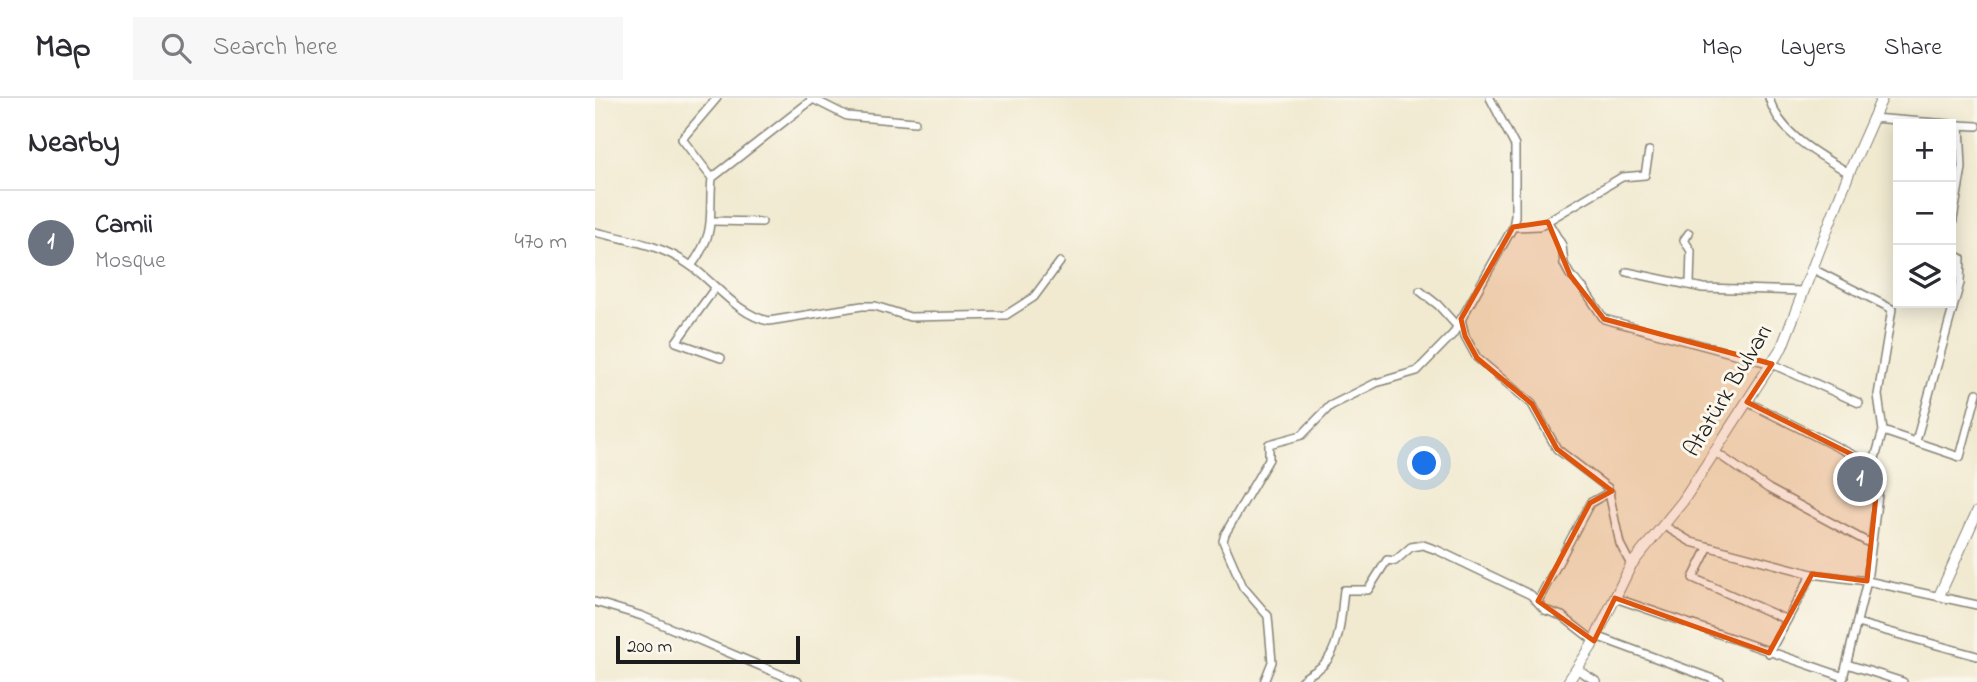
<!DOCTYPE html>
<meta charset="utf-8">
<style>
:root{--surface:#fff;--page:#f7f7f7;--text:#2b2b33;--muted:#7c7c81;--line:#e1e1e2;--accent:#d1495b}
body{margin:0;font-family:"Indie Flower",sans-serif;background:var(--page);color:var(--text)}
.controls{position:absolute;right:21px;top:21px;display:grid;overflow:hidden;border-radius:0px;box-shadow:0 4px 18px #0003}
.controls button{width:63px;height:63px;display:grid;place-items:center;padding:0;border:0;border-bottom:2px solid var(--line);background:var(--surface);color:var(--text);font:35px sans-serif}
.scale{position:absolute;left:21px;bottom:18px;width:184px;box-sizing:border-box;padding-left:7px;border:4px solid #1c1c1c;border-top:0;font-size:19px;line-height:24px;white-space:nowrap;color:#1c1c1c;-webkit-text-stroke:5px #fbf7ec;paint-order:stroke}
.you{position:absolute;left:830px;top:366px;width:24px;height:24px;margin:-18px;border:5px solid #fff;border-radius:50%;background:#1a73e8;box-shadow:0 0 0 10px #1a73e833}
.badge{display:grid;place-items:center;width:46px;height:46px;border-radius:50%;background:var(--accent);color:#fff;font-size:23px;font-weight:700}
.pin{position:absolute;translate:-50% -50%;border:4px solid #fff;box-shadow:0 2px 7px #0006}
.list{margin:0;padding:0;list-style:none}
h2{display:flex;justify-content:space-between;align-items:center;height:91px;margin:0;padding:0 28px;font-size:30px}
h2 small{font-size:23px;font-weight:400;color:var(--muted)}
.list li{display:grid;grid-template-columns:46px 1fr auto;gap:21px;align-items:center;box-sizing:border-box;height:105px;padding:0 28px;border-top:2px solid var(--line)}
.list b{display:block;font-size:26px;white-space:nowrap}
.list p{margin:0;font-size:23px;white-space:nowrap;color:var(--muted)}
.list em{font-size:23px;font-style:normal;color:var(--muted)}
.icon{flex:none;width:38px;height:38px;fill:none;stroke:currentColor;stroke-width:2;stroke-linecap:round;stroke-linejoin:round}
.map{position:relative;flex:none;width:1382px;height:584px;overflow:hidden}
header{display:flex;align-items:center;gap:42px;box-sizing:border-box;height:98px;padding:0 35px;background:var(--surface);border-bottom:2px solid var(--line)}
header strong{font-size:33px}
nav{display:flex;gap:38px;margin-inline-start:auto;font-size:24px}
.search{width:490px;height:63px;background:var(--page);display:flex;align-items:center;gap:18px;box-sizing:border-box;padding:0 24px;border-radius:0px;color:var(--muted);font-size:26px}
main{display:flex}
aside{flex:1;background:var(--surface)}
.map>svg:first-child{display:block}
</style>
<header>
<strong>Map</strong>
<div class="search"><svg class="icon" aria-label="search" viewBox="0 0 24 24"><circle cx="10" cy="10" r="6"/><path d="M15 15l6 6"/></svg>Search here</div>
<nav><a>Map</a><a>Layers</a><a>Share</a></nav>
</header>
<main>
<aside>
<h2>Nearby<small></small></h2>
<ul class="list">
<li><span class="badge" style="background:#6b7280">1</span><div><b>Camii</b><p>Mosque</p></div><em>470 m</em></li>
</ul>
</aside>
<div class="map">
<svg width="1382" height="584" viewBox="0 0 1382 584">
<rect width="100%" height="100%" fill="#fbf7ec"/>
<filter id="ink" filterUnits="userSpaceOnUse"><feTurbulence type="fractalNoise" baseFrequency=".0143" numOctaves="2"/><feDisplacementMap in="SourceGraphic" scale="14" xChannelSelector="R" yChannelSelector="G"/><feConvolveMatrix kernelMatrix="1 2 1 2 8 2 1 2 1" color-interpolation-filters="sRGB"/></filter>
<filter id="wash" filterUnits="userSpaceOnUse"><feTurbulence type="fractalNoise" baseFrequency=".00686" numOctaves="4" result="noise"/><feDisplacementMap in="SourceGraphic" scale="28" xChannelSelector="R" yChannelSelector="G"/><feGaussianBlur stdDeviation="1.57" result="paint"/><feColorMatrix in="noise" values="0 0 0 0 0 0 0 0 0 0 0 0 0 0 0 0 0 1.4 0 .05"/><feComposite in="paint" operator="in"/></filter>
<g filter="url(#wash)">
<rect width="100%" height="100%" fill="#f1ead1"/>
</g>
<g filter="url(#ink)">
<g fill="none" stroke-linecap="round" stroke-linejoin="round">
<g stroke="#868376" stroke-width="10">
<g id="street">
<path d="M 216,0 L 252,18 L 320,24"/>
<path d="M 1174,0 C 1185,37 1223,56 1254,75"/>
<path d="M 1277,20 L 1354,26"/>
<path d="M 1362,27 L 1382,28"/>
<path d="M 117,80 L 87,41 L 122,0"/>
<path d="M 118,123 L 167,124"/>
<path d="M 953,124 L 967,147 L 969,166 L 975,177 L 989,191 L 1009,221 L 1177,266 L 1264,305"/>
<path d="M 918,129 L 944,128 L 1027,79 L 1050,77 L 1054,53"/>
<path d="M 1356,133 L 1367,70 L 1365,27"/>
<path d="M 0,134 C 34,142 67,147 96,168 C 120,185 143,217 174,223 L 267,208 L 280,208 L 315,219 L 411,217 L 439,199 L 465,164"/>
<path d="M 1094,135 L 1089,142 L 1096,153 L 1095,185"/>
<path d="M 96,168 C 123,132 113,119 117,80 L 218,1"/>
<path d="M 1218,171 L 1297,211 L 1283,297 L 1288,333"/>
<path d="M 1032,174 L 1108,190 L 1209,193"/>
<path d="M 120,190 L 81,244 L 126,260"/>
<path d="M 825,193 L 843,207 L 862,228"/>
<path d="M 866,221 L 870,238 L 882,260 L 937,306 L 962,351 L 1013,390 L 1025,446 L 1036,467"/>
<path d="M 1152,304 L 1284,370 L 1285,381 L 1272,483 L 1247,584"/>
<path d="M 1321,343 L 1365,185 L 1366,160 L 1356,156"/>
<path d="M 1120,354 L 1174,391 L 1276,446"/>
<path d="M 1278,367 L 1288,333 L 1365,359 L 1382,295"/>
<path d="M 1068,427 L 1096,444 L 1217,476 L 1272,483 L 1382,507"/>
<path d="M 1113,450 L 1098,480 L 1192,522"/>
<path d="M 1020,500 L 1249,579"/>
<path d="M 943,503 L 995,405 L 1015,394"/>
<path d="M 0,504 L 47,518 L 203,584"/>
<path d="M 1262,525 L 1382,558"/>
<path d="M 1001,538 L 1126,584"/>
<path d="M 1174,555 L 1217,476"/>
<path d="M 1252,566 L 1308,584"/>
<path d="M 982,571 L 1002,584"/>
<path d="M 669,584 L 677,564 L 673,518 L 648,489 L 628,443 L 630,436 L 674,361 L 674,346 L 707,337 L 735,308 L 781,285 L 822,273 L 858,236 L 918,129 L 920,118 L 920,48 L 895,0"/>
<path d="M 705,584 C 711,577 721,574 728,567 C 746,550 746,515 749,492 L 773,492 L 792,462 L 800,463 L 816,449 L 828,447 L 842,452 L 936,497 L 950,512 L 967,518 L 999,543"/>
</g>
</g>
<g stroke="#868376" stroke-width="12">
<g id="secondary">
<path d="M 1344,498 L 1382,414"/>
<path d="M 973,584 L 996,549 L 1036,467 L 1088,403 L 1187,249 L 1254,75 L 1287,0"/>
</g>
</g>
<use href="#street" stroke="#fff" stroke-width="7"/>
<use href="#secondary" stroke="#fff" stroke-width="10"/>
</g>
</g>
<path fill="#de560d" fill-opacity="0.2" stroke="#de560d" stroke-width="5" stroke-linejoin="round" d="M 953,124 L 975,177 L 1009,221 L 1177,266 L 1152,304 L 1284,370 L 1272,483 L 1217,476 L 1174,555 L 1020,500 L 999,543 L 943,503 L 995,405 L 1017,393 L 962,351 L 937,306 L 882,260 L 870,238 L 866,221 L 918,129 Z"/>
<g text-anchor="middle" stroke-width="6" stroke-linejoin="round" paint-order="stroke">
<g font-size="24" fill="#1c1c1c" stroke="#fbf7ec">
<text transform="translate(1132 292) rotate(-59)" y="8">Atatürk Bulvarı</text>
</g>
</g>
</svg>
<div class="controls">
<button>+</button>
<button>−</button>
<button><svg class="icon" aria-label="layers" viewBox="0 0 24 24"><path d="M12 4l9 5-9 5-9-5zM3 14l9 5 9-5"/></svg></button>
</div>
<div class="scale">200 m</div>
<div class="you"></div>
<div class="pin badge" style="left:1265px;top:381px;background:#6b7280">1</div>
</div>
</main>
